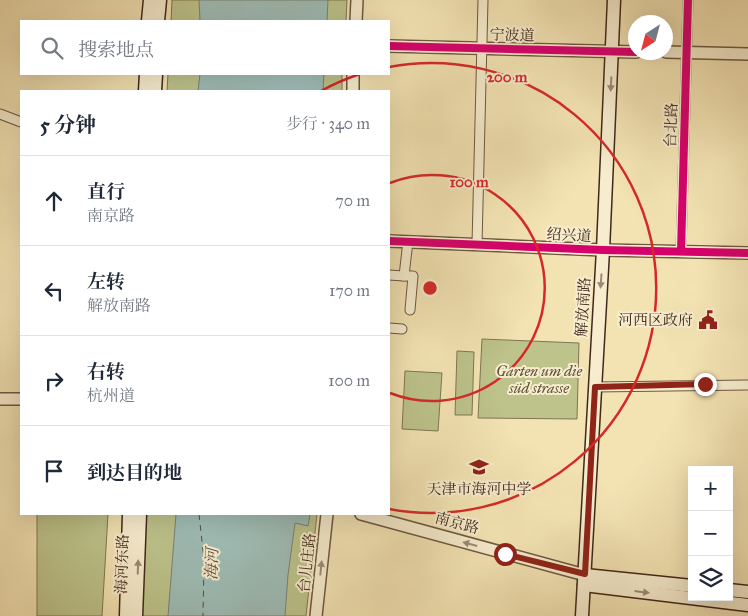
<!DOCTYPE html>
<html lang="zh">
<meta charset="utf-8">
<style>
:root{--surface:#fff;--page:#f6f6f7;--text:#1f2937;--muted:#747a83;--line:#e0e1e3}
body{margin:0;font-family:"IM FELL Great Primer","Noto Serif SC",serif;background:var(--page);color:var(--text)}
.controls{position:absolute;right:15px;bottom:15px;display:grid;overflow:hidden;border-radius:0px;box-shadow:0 5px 20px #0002}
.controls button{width:45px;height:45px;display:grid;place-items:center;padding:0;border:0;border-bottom:1px solid var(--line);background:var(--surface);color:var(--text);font:25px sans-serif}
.compass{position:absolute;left:628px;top:15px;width:45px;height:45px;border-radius:50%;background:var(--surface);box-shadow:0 5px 20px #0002;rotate:216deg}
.stop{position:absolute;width:15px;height:15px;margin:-11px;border:4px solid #8f2418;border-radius:50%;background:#fff}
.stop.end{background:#8f2418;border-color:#fff;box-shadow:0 1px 5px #0008}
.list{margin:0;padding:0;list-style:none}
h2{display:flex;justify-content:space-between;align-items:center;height:65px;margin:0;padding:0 20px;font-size:21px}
h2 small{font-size:16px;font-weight:400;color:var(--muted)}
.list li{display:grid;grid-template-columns:32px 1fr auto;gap:15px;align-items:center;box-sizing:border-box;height:90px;padding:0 20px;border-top:1px solid var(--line)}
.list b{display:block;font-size:19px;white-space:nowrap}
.list p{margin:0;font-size:16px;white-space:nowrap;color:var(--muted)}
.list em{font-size:16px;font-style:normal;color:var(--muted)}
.icon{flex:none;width:28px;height:28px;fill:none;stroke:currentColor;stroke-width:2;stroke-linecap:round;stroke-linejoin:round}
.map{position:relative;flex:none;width:748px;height:616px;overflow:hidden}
.search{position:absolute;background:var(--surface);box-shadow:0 5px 20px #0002;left:20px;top:20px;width:370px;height:55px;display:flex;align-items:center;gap:12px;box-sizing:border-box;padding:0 18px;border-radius:0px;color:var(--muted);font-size:19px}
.panel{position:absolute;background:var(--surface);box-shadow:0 5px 20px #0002;left:20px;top:90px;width:370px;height:425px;border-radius:0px}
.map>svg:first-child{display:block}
</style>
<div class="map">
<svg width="748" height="616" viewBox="0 0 748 616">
<rect width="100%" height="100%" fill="#f3e3b3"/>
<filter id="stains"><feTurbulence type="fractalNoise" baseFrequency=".004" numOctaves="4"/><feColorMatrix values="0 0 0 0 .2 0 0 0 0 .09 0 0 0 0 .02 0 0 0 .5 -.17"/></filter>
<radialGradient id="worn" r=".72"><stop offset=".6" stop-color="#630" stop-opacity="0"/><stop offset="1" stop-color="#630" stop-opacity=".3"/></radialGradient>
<g fill="#bdc38b" stroke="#7e7653">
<path d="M 172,0 L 347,0 L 346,21 L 171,21 Z"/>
<path d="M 168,74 L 342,74 L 342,91 L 167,91 Z"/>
<path d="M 482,339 L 579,343 L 577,419 L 478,418 Z"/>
<path d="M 457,351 L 474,352 L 472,415 L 455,415 Z"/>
<path d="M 405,371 L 442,373 L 438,431 L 402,429 Z"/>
<path d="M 37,514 L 108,514 L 102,616 L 37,616 Z"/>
<path d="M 146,514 L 317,514 L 306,616 L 141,616 Z"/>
</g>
<g fill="#9ebcb5" stroke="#788177">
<path d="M 199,0 L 328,0 L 327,21 L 200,21 Z"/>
<path d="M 200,74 L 324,74 L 323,91 L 198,91 Z"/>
<path d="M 176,514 L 310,514 L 308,526 L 295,523 L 288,575 L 285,616 L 168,616 Z"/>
</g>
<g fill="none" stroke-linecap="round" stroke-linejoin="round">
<path stroke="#584e42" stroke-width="1" stroke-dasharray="6 5" stroke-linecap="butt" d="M 199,514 L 204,560 L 203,616"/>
<g stroke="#6d5841" stroke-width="11">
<g id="minor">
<path d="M 0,114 L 21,122"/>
<path d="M 477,244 L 483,0"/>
<path d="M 681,251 L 688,0"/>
<path d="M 389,275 L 404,276 L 408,241"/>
<path d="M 404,276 L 413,276 L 410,310"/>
<path d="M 389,328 L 402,329"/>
<path d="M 595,387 L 748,385"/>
</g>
</g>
<g stroke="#6d5841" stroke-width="14">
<g id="tertiary">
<path d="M 356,21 L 357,0"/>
<path d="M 389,46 L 636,52"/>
<path d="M 666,52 L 748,54"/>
<path d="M 353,91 L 353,74"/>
<path d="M 389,241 L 603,250 L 748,253"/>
<path d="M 0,399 L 21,399"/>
<path d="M 361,514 L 585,575"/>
<path d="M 316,616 L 327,514"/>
</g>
</g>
<g stroke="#40291b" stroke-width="15">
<g id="secondary">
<path d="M 148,21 L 150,0"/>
<path d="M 158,21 L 160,0"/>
<path d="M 145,91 L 146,74"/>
<path d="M 155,91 L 156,74"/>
<path d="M 585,575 L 692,586"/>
<path d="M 584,585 L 748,605"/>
<path d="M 729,590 L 748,592"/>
<path d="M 126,616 L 129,514"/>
<path d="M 136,616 L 140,514"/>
<path d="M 582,616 L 603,250 L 614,0"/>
</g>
</g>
<use href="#minor" stroke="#f7edce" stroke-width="9"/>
<use href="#tertiary" stroke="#f7edce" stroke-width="11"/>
<use href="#secondary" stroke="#f7edce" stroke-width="12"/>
<g stroke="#f7edce" stroke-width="11">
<g id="cycleway">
<path d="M 389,46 L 636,52"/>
<path d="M 389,241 L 603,250 L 748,253"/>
<path d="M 681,251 L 688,0"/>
</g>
</g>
<use href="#cycleway" stroke="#d6006c" stroke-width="8"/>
</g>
<defs><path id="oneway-solid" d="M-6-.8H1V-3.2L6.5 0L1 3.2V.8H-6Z" transform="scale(1.25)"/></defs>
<g fill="#9c8b74">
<use href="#oneway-solid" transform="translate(611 84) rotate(93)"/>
<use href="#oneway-solid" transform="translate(601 281) rotate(94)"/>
<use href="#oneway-solid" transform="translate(470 544) rotate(-165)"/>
<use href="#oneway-solid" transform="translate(138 567) rotate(-88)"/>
<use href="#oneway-solid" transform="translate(321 568) rotate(-84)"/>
<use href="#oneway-solid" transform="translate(642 592) rotate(7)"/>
</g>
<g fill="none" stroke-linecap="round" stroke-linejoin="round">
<path stroke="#8f2418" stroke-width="6" d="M 505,554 L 585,574 L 595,387 L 705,384"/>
</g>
<g fill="none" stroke="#d62828" stroke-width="2.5">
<path d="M390 183A113 113 0 1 1 390 393"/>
<path d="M321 91A225 225 0 0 1 360 74M389 67A225 225 0 1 1 389 509"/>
</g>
<defs>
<g id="civic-bare" transform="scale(1.5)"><path d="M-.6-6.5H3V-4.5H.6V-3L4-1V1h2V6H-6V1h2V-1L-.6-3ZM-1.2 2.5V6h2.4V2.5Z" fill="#8f2418" stroke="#f7edce" stroke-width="2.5" paint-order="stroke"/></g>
<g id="school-bare" transform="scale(1.5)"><path d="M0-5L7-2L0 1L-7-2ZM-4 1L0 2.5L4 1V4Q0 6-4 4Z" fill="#8f2418" stroke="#f7edce" stroke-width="2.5" paint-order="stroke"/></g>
</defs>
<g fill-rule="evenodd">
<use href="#civic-bare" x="708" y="320"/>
<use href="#school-bare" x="479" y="467"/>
</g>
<g text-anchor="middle" stroke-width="4" stroke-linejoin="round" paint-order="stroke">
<g font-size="15" fill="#40291b" stroke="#f7edce">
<text transform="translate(512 35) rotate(1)" y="5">宁波道</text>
<text transform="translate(671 125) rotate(-88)" y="5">台北路</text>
<text transform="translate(569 235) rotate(3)" y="5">绍兴道</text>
<text transform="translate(583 307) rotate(-86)" y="5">解放南路</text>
<text transform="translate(457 523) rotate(15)" y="5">南京路</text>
<text transform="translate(307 563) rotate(-84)" y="5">台儿庄路</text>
<text transform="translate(122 564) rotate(-88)" y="5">海河东路</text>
</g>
<g font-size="15" fill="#40291b" stroke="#f7edce" text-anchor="end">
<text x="693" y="325">河西区政府</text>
<text x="479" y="494" text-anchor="middle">天津市海河中学</text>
</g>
<g font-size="15" font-style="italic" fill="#5f5037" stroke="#f7edce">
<text x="539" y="376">Garten um die<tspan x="539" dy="17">süd strasse</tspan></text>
</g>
<g font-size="16" font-style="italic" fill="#584e42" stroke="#f7edce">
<text transform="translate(211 564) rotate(-88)" y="6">海河</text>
</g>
</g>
<circle cx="430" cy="288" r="8" fill="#d62828" stroke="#f7edce" stroke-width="2.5"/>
<g font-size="15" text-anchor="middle" font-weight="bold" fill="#d62828" stroke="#f7edce" stroke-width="4" stroke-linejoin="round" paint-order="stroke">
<text x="507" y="82">200 m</text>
<text x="469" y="187">100 m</text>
</g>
<rect width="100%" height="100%" filter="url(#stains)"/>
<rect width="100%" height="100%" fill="url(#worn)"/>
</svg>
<div class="controls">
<button>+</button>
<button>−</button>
<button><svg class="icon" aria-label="layers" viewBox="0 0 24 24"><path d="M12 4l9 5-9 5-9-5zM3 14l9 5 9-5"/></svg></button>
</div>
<svg class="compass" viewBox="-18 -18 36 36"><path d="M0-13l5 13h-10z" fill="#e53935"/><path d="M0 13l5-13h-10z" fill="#747a83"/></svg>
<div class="stop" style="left:505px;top:554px"></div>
<div class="stop end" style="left:705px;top:384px"></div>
<div class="search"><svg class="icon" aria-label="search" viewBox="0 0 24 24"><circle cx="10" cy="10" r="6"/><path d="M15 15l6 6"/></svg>搜索地点</div>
<section class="panel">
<h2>5 分钟<small>步行 · 340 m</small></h2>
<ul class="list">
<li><svg class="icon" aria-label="ahead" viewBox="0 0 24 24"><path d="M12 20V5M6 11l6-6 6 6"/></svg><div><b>直行</b><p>南京路</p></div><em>70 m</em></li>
<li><svg class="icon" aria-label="left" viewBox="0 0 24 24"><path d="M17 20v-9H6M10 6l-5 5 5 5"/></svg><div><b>左转</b><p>解放南路</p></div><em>170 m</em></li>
<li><svg class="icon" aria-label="right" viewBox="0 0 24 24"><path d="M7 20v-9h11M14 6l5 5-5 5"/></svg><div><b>右转</b><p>杭州道</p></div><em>100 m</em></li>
<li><svg class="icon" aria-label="arrive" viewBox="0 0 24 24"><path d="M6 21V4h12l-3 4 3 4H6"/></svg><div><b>到达目的地</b></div></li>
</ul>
</section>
</div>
